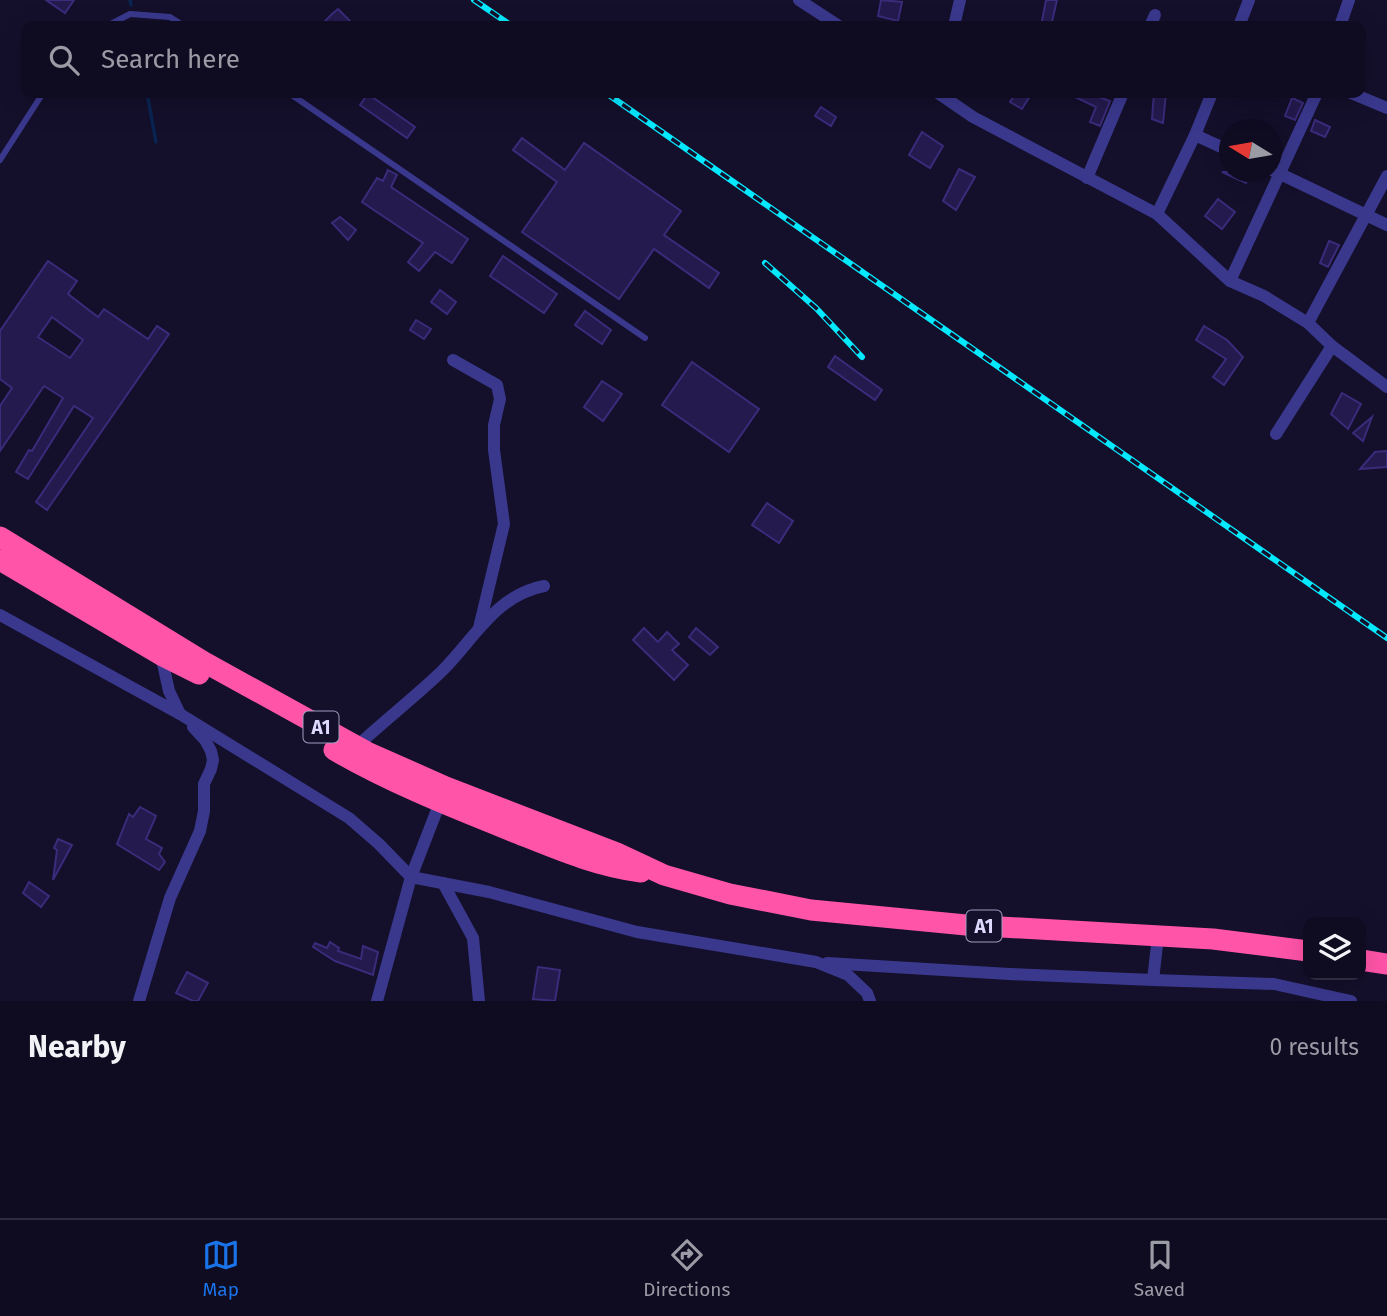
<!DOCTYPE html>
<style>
:root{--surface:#0f0b20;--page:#181429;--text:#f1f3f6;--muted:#9b9ba5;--line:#2f2b3e;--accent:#1a73e8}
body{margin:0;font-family:"Fira Sans",sans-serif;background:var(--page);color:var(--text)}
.controls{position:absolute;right:21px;bottom:21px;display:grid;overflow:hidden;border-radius:14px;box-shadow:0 7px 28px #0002}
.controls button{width:63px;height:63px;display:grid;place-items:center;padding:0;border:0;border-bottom:2px solid var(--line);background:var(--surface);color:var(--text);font:35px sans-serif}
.compass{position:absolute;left:1219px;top:119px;width:63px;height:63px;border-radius:50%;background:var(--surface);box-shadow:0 7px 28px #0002;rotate:281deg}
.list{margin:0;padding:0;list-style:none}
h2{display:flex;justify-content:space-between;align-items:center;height:91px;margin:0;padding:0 28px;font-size:30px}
h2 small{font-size:23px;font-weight:400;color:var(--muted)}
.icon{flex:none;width:38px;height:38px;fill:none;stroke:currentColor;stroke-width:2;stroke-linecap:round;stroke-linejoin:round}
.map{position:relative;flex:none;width:1387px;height:1001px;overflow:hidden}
.search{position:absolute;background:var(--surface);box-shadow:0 7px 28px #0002;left:21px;right:21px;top:21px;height:77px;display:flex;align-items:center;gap:18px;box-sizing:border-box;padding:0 24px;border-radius:14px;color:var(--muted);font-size:26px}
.sheet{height:217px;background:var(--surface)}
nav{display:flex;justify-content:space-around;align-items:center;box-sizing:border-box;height:98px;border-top:2px solid var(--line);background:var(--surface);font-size:19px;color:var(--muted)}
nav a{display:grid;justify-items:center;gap:4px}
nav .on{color:var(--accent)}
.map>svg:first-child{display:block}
</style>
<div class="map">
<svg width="1387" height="1001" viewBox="0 0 1387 1001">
<rect width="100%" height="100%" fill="#140f2b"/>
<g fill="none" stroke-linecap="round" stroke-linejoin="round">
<g stroke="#092450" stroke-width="3.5">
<path d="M 130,0 L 131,5"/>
<path d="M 134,24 L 135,26"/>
<path d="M 147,93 L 156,142"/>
</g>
</g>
<g fill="#241a4d" stroke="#3a2b7b" stroke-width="2" fill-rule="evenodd">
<path d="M 46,0 L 74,0 L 65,13 Z"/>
<path d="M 881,0 L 902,2 L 898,21 L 878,16 Z"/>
<path d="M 1046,0 L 1057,0 L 1051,26 L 1041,26 Z"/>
<path d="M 338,9 L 355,26 L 320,26 L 332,14 Z"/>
<path d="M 1016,93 L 1024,93 L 1030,96 L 1022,109 L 1010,102 Z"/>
<path d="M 1067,93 L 1097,93 L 1096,96 L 1110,101 L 1100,126 L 1090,122 L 1096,107 Z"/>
<path d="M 1154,93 L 1166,93 L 1163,123 L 1152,119 Z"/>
<path d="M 368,94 L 415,127 L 407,138 L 360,105 Z"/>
<path d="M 1292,98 L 1303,103 L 1295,120 L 1285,116 Z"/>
<path d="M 821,107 L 836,117 L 831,126 L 815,116 Z"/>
<path d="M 1315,120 L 1330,127 L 1325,137 L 1311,131 Z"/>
<path d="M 922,132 L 943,146 L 930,168 L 909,155 Z"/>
<path d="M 522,138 L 565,170 L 584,143 L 681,211 L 664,235 L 719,273 L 709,288 L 654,249 L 619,299 L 522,232 L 557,182 L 513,150 Z"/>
<path d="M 959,169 L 975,177 L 956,210 L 943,201 Z"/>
<path d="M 388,170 L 397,175 L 391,187 L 468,239 L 452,263 L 435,252 L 419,271 L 408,262 L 423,243 L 362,202 L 377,178 L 383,181 Z"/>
<path d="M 1222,172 L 1251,172 L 1246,183 Z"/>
<path d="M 1218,199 L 1235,212 L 1222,229 L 1205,216 Z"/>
<path d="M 340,217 L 356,230 L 348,240 L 332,223 Z"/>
<path d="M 1329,241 L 1339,245 L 1328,267 L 1320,263 Z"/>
<path d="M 503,256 L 557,294 L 544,313 L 490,276 Z"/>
<path d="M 48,261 L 77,281 L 68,294 L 98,317 L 104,309 L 148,339 L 157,326 L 169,334 L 47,510 L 36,502 L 93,418 L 74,406 L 28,479 L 16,472 L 29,450 L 32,451 L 63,398 L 44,386 L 0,451 L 0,406 L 12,388 L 0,379 L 0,331 ZM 52,317 L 83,340 L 70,358 L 38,337 Z"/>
<path d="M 440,290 L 456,302 L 447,314 L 431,302 Z"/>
<path d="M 585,311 L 611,330 L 602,344 L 575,325 Z"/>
<path d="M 416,320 L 431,329 L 424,339 L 410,330 Z"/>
<path d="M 1204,326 L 1227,340 L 1243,357 L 1224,385 L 1213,377 L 1226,359 L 1196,340 Z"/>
<path d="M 835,356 L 882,390 L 875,400 L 828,367 Z"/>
<path d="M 692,362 L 759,409 L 729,452 L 662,405 Z"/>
<path d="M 602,381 L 622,394 L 603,421 L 584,407 Z"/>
<path d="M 1342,393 L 1361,404 L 1348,429 L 1331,414 Z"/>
<path d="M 1372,417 L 1363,441 L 1353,433 Z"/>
<path d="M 1387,451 L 1387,467 L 1360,469 L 1375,452 Z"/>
<path d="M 767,503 L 793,521 L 779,543 L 752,525 Z"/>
<path d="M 644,628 L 658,642 L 667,632 L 679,644 L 672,650 L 688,665 L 674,680 L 633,640 Z"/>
<path d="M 696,628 L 718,647 L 710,655 L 689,637 Z"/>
<path d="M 140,807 L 156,816 L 146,839 L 162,848 L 159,854 L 165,862 L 159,870 L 117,844 L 129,814 L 133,817 Z"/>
<path d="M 58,839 L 72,845 L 53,880 L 57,850 L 54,848 Z"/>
<path d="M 29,882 L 49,896 L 41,907 L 23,893 Z"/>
<path d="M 330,942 L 339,948 L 338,951 L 361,959 L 363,946 L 378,952 L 373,975 L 335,961 L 313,947 L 315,943 L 327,948 Z"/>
<path d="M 538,967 L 560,970 L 555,1001 L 533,999 Z"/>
<path d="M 187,972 L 208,983 L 198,1001 L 193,1001 L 176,993 Z"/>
</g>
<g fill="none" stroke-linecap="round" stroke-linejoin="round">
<g stroke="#3a388d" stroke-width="6">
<path d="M 107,26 L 130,14 L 170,17 L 184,26"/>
<path d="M 289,93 L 645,338"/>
<path d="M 0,160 L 43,93"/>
</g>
<g stroke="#3a388d" stroke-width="12">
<path d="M 799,0 L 839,26"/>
<path d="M 954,26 L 960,0"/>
<path d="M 1150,26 L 1155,15"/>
<path d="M 1239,26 L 1249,0"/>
<path d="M 1340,26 L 1349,0"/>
<path d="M 938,93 L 973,117 L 1157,214 L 1230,281 L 1264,296 L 1308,323 L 1332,346 L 1387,387"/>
<path d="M 1351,93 L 1387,108"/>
<path d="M 1195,135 L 1230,151"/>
<path d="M 1272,170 L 1387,225"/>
<path d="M 1087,178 L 1123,93"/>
<path d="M 1157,214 L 1195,135 L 1212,93"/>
<path d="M 1230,281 L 1317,93"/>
<path d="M 1308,323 L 1387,176"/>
<path d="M 453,360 L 497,385 L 500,399 L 494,425 L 494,450 L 504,524 L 479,628"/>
<path d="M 1276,434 L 1332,346"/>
<path d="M 0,615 L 180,714 L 349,818 L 379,844 L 411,877 L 489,892 L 637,932 L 816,962 L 848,975 L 867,993 L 870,1001"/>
<path d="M 161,655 L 169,691 L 180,714"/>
<path d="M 356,747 C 384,721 415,697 442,671 C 474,639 496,595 544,586"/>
<path d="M 443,883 L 473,938 L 479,1001"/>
<path d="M 827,963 L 1009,974 L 1153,980 L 1158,936"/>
<path d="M 1153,980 L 1274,984 L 1351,1001"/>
<path d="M 139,1001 L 170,898 L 200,831 L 204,811 L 204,784 L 211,769 L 213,760 L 211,751 L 205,740 L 193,727"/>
<path d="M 377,1001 L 411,877 L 442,797"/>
</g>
<g stroke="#ff54a8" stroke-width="21">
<path d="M 0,537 L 204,662 L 367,752 L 446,787 L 617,853 L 664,875 L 730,894 L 811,910 L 966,925 L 1213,939 L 1308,951"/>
<path d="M 0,560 L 161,655 L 199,674"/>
<path d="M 334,750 C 389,782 449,806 509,830 C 552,847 594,866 641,872"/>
<path d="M 1361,960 L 1387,964"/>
</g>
<g stroke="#05e9ff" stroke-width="6">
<g id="rail">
<path d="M 474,0 L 512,26"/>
<path d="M 606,93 L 1387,638"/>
<path d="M 765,263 L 816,308 L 862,357"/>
</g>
</g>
<use href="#rail" stroke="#140f2b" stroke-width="3.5" stroke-dasharray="10" stroke-linecap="butt"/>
</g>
<g text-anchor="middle" stroke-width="5" stroke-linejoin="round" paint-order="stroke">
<g fill="#140f2b" stroke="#a19cbf" stroke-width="2">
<rect x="303.5" y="711.5" width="35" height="31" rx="5"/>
<rect x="966.5" y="910.5" width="35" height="31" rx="5"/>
</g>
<g font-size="19" font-weight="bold" fill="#ddd9ff">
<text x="321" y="734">A1</text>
<text x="984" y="933">A1</text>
</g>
</g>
</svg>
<div class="controls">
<button><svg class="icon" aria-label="layers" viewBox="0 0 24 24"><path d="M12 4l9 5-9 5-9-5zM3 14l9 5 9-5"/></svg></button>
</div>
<svg class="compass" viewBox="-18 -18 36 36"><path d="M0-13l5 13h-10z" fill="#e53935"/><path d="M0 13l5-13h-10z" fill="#9b9ba5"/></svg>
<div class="search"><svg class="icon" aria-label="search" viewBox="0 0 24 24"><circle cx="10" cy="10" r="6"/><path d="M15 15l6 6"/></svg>Search here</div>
</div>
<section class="sheet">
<h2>Nearby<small>0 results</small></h2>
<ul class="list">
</ul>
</section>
<nav>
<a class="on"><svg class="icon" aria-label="map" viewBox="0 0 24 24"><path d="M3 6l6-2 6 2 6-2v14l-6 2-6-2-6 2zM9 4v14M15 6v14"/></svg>Map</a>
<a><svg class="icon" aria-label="directions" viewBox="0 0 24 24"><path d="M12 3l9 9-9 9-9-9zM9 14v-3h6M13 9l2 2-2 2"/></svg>Directions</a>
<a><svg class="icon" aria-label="saved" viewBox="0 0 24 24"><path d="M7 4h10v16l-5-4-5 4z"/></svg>Saved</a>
</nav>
